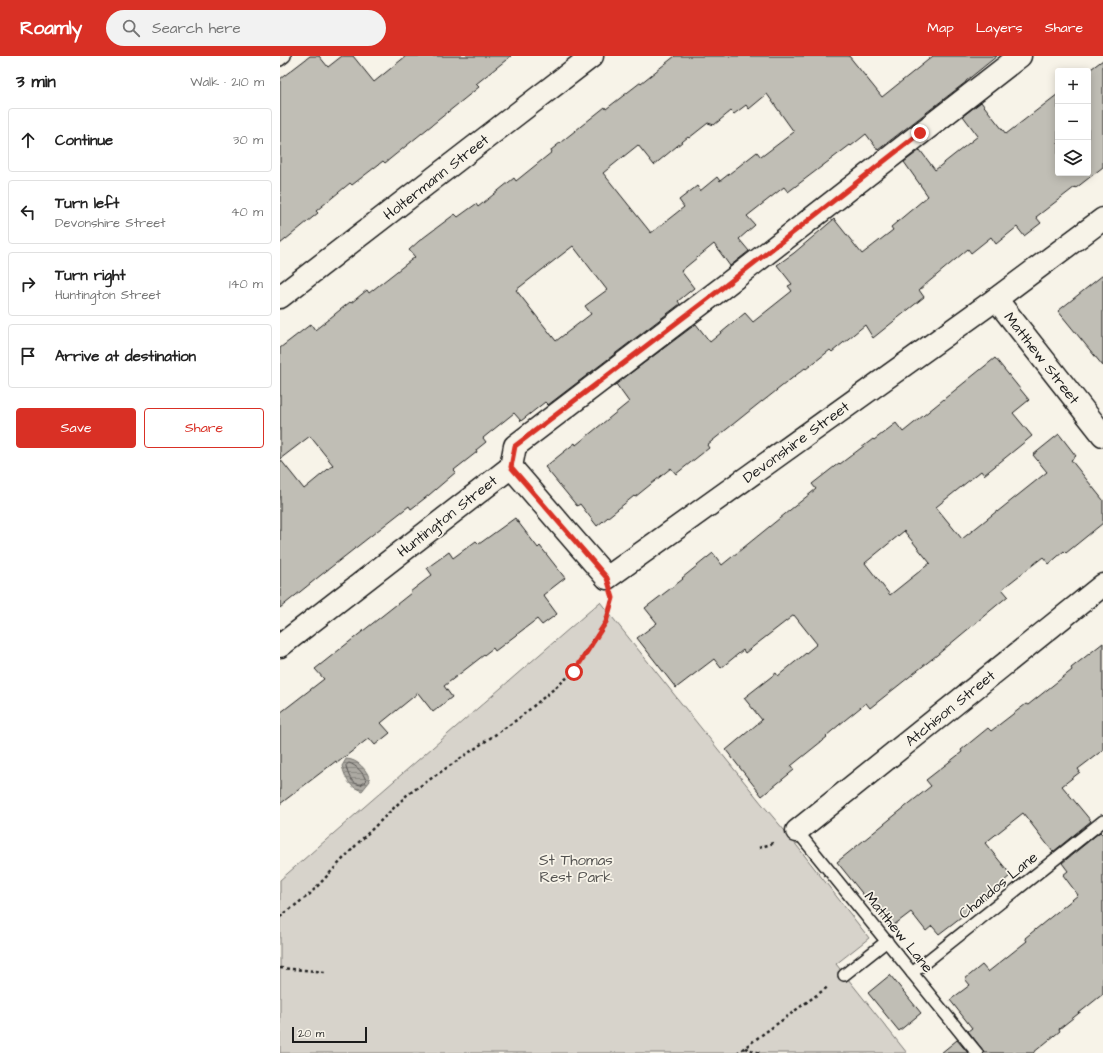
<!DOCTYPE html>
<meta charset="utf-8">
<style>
:root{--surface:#fff;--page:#f2f2f2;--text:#222;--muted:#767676;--line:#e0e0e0;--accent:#d93025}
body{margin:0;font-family:"Architects Daughter",sans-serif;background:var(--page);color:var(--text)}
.controls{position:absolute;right:12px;top:12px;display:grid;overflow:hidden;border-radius:4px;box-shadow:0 2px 10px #0003}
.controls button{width:36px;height:36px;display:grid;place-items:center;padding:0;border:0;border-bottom:1px solid var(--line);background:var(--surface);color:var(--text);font:20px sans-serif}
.scale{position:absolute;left:12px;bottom:10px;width:75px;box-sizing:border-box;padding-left:4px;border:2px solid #1c1c1c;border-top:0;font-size:11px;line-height:14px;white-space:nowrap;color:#1c1c1c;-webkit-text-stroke:3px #f7f3e8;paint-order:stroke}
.stop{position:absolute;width:12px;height:12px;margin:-9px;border:3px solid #d93025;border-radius:50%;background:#fff}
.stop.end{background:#d93025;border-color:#fff;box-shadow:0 1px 4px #0008}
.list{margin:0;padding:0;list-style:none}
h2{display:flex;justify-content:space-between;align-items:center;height:52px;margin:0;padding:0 16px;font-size:17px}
h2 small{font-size:13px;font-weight:400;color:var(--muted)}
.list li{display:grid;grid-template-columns:26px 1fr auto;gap:12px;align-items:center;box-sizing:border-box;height:64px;margin:0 8px 8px;padding:0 8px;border:1px solid var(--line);border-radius:4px}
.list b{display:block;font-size:15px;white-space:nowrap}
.list p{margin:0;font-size:13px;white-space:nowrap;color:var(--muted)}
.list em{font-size:13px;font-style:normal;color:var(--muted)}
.actions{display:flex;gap:8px;padding:12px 16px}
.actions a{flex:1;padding:9px 0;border:1px solid var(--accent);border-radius:4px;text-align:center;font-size:14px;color:var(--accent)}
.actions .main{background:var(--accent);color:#fff}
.icon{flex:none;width:22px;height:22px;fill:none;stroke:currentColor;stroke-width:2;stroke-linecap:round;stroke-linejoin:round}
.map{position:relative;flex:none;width:823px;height:997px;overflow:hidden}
header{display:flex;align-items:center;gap:24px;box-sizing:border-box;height:56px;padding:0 20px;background:var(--accent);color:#fff}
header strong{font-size:19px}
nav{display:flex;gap:22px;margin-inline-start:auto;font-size:14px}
.search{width:280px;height:36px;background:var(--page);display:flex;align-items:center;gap:10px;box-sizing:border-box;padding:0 14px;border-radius:22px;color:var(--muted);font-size:15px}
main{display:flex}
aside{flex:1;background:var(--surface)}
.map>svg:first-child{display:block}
</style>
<header>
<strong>Roamly</strong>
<div class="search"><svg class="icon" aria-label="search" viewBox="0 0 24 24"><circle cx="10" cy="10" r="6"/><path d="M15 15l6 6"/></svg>Search here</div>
<nav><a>Map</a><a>Layers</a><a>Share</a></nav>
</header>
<main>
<aside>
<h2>3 min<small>Walk · 210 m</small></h2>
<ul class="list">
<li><svg class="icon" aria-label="ahead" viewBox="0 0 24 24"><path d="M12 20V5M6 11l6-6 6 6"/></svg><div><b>Continue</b></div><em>30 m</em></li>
<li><svg class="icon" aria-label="left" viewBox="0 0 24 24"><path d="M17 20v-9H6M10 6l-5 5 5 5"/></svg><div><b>Turn left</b><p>Devonshire Street</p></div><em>40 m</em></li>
<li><svg class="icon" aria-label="right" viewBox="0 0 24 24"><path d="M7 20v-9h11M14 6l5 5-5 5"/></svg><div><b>Turn right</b><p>Huntington Street</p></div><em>140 m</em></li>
<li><svg class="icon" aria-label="arrive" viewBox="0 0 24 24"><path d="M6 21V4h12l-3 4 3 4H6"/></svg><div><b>Arrive at destination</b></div></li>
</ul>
<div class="actions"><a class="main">Save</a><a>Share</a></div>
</aside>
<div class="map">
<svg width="823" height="997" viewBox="0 0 823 997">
<defs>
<pattern id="water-rules" width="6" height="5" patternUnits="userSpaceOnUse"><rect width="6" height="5" fill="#aca9a2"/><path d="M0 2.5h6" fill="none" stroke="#8b8983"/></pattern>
</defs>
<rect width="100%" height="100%" fill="#f7f3e8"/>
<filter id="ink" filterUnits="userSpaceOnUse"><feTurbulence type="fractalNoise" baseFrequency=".025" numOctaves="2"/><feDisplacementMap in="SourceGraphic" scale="8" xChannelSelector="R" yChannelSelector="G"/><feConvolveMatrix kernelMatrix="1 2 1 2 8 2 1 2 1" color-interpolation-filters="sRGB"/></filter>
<g filter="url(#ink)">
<path fill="#d7d3cb" stroke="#7a7874" d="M 320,546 L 482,748 L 510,781 L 589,882 L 556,908 L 627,997 L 0,997 L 0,824 Z"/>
<path fill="url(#water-rules)" stroke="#72716c" d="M 66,703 C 77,703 88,714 90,725 L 82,735 C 68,730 66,723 62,710 Z"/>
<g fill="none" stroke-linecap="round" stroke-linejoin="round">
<path stroke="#565452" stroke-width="1" d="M 69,707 C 76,709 84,717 86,725 L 81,729 C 71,728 68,719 66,710 Z"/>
</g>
<g fill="#c0beb5" stroke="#1c1c1c" fill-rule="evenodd">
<path d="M 30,0 L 39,0 L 48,11 L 62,0 L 73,0 L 94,26 L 126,0 L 231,0 L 196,28 L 199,31 L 105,107 L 103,105 L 72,129 L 70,127 L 36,155 L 38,157 L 0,188 L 0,23 Z"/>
<path d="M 395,0 L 569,0 L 602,41 L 653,0 L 717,0 L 686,25 L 686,26 L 598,94 L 586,78 L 571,90 L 570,89 L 508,136 L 504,131 L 467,160 L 475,169 L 459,183 L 469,195 L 450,210 L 434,188 L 401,215 L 414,232 L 398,245 L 400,248 L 268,349 L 265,346 L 241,365 L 234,357 L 203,382 L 206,386 L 196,394 L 197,396 L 174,414 L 176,416 L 149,439 L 131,453 L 129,450 L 41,519 L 0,552 L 0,403 L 24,433 L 53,409 L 30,380 L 0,403 L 0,292 L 31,268 L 35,274 L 70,246 L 71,247 L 87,234 L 89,237 L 135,201 L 129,194 L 139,185 L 175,158 L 178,161 L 196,148 L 198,151 L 234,122 L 236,125 L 272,96 L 271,94 L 325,51 L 326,53 L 361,26 L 361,27 ZM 487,38 L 514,76 L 481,101 L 477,96 L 440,125 L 437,121 L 420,135 L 417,130 L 399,144 L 404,151 L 371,177 L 323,117 L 358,89 L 374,109 L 408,81 L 409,82 L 428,67 L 434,69 L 451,55 L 454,58 L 466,49 L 469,53 ZM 293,190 L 327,234 L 305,250 L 311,258 L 276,285 L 236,234 Z"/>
<path d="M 823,4 L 823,111 L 796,132 L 795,131 L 756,161 L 761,167 L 744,180 L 737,171 L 716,188 L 711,181 L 691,197 L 688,193 L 639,234 L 644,241 L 593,282 L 585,269 L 552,296 L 550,294 L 526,313 L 525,312 L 482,346 L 482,345 L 427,389 L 429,392 L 396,418 L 391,412 L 355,441 L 354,440 L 317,470 L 300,448 L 297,450 L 265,411 L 295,387 L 296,389 L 349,346 L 336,328 L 416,268 L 430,286 L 465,257 L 473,266 L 512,235 L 508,230 L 512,228 L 497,209 L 514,197 L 554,163 L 582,198 L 613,174 L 611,171 L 648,140 L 624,106 L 640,94 L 655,114 L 698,80 L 683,60 L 701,46 L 726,78 L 778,38 L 778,117 L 808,117 L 808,15 Z"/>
<path d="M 823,219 L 823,310 L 778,255 Z"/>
<path d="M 715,302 L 749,344 L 733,357 L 752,380 L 704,419 L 701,415 L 656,451 L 682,483 L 717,455 L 717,456 L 767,416 L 753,399 L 779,378 L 796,400 L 791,404 L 823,444 L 823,467 L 786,497 L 784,495 L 769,508 L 763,501 L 722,533 L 728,540 L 657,599 L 590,652 L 586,647 L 565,664 L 546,680 L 547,681 L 511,710 L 514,714 L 482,740 L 446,694 L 482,664 L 464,642 L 496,617 L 498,620 L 537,588 L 514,559 L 465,597 L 463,594 L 441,612 L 434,603 L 396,632 L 357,582 L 377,567 L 365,552 L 403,523 L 402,522 L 433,497 L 442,509 L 536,433 L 532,428 L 559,407 L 560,408 L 593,383 L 594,384 L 616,367 L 623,376 ZM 624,475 L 650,507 L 610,539 L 585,507 Z"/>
<path d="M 235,462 L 258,492 L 260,490 L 285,522 L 263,539 L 277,558 L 262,569 L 257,563 L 215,595 L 213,592 L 164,630 L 172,641 L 153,656 L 138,637 L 101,667 L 110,677 L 95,689 L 89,682 L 57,707 L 56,705 L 0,748 L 0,657 L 44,623 L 35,613 L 131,537 L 130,536 L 152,519 L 147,512 L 169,496 L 173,502 L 196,485 L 199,488 Z"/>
<path d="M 823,587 L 823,694 L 798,713 L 800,716 L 782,730 L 811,765 L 773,796 L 743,757 L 705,787 L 731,819 L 723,826 L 724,828 L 659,878 L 652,870 L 646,875 L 631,856 L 610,872 L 557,806 L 651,730 L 646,724 L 682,696 L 681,694 L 708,672 L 711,675 L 746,648 L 748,649 L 792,614 L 791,612 Z"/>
<path d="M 820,776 L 823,779 L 823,938 L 779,973 L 780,975 L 753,997 L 704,997 L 702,993 L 688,975 L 692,972 L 670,944 L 690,929 L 685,923 L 702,909 L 708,916 L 747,885 L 745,882 L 798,839 L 783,819 L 788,815 L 782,807 Z"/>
<path d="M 610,919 L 641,957 L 619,975 L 588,937 Z"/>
<path d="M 677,984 L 688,997 L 661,997 Z"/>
</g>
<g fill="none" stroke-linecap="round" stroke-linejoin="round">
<g stroke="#1c1c1c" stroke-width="14">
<g id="lane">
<path d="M 0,4 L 5,0"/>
<path d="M 517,775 L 697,997"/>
<path d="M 632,917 L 823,765"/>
<path d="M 564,919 L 607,885"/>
</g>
</g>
<g stroke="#1c1c1c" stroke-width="25">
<g id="street">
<path d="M 0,241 L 312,0"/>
<path d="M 716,243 L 823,379"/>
<path d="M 231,411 L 327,522 L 716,243 L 823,163"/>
<path d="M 0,590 L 231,411 L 235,390 L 446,229 L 740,0"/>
<path d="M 517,775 L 823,529"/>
</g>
</g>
<g stroke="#1c1c1c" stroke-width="2.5" stroke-dasharray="3 3" stroke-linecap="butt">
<path d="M 479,792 L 496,786"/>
<path d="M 0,861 L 30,838 L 80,785 L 127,739 L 238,663 L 294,616 L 326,566 L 332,544"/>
<path d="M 0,912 L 46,916"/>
<path d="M 465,992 L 480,997"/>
<path d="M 457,997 L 549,930"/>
</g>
<use href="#lane" stroke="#f7f3e8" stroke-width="11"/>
<use href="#street" stroke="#f7f3e8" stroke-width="22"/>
</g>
</g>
<g fill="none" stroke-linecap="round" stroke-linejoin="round" filter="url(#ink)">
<path stroke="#d93025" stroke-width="5" d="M 294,616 L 326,566 L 333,542 L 327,522 L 231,411 L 235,390 L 446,229 L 640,77"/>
</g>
<g text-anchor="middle" stroke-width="3.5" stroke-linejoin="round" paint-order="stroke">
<g font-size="15" fill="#1c1c1c" stroke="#f7f3e8">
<text transform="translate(156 121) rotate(-38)" y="5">Holtermann Street</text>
<text transform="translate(762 302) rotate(52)" y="5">Matthew Street</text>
<text transform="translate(516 386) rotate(-36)" y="5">Devonshire Street</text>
<text transform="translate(167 460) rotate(-38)" y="5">Huntington Street</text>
<text transform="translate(670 652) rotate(-39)" y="5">Atchison Street</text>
<text transform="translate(718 829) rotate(-39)" y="5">Chandos Lane</text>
<text transform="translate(619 876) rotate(51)" y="5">Matthew Lane</text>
</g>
<g font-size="15" fill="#545351" stroke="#f7f3e8">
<text x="296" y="809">St Thomas<tspan x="296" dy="17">Rest Park</tspan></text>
</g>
</g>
</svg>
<div class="controls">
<button>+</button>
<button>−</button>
<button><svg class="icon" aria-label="layers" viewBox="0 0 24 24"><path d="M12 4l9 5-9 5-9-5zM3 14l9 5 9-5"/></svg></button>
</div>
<div class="scale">20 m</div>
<div class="stop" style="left:294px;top:616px"></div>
<div class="stop end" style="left:640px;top:77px"></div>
</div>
</main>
